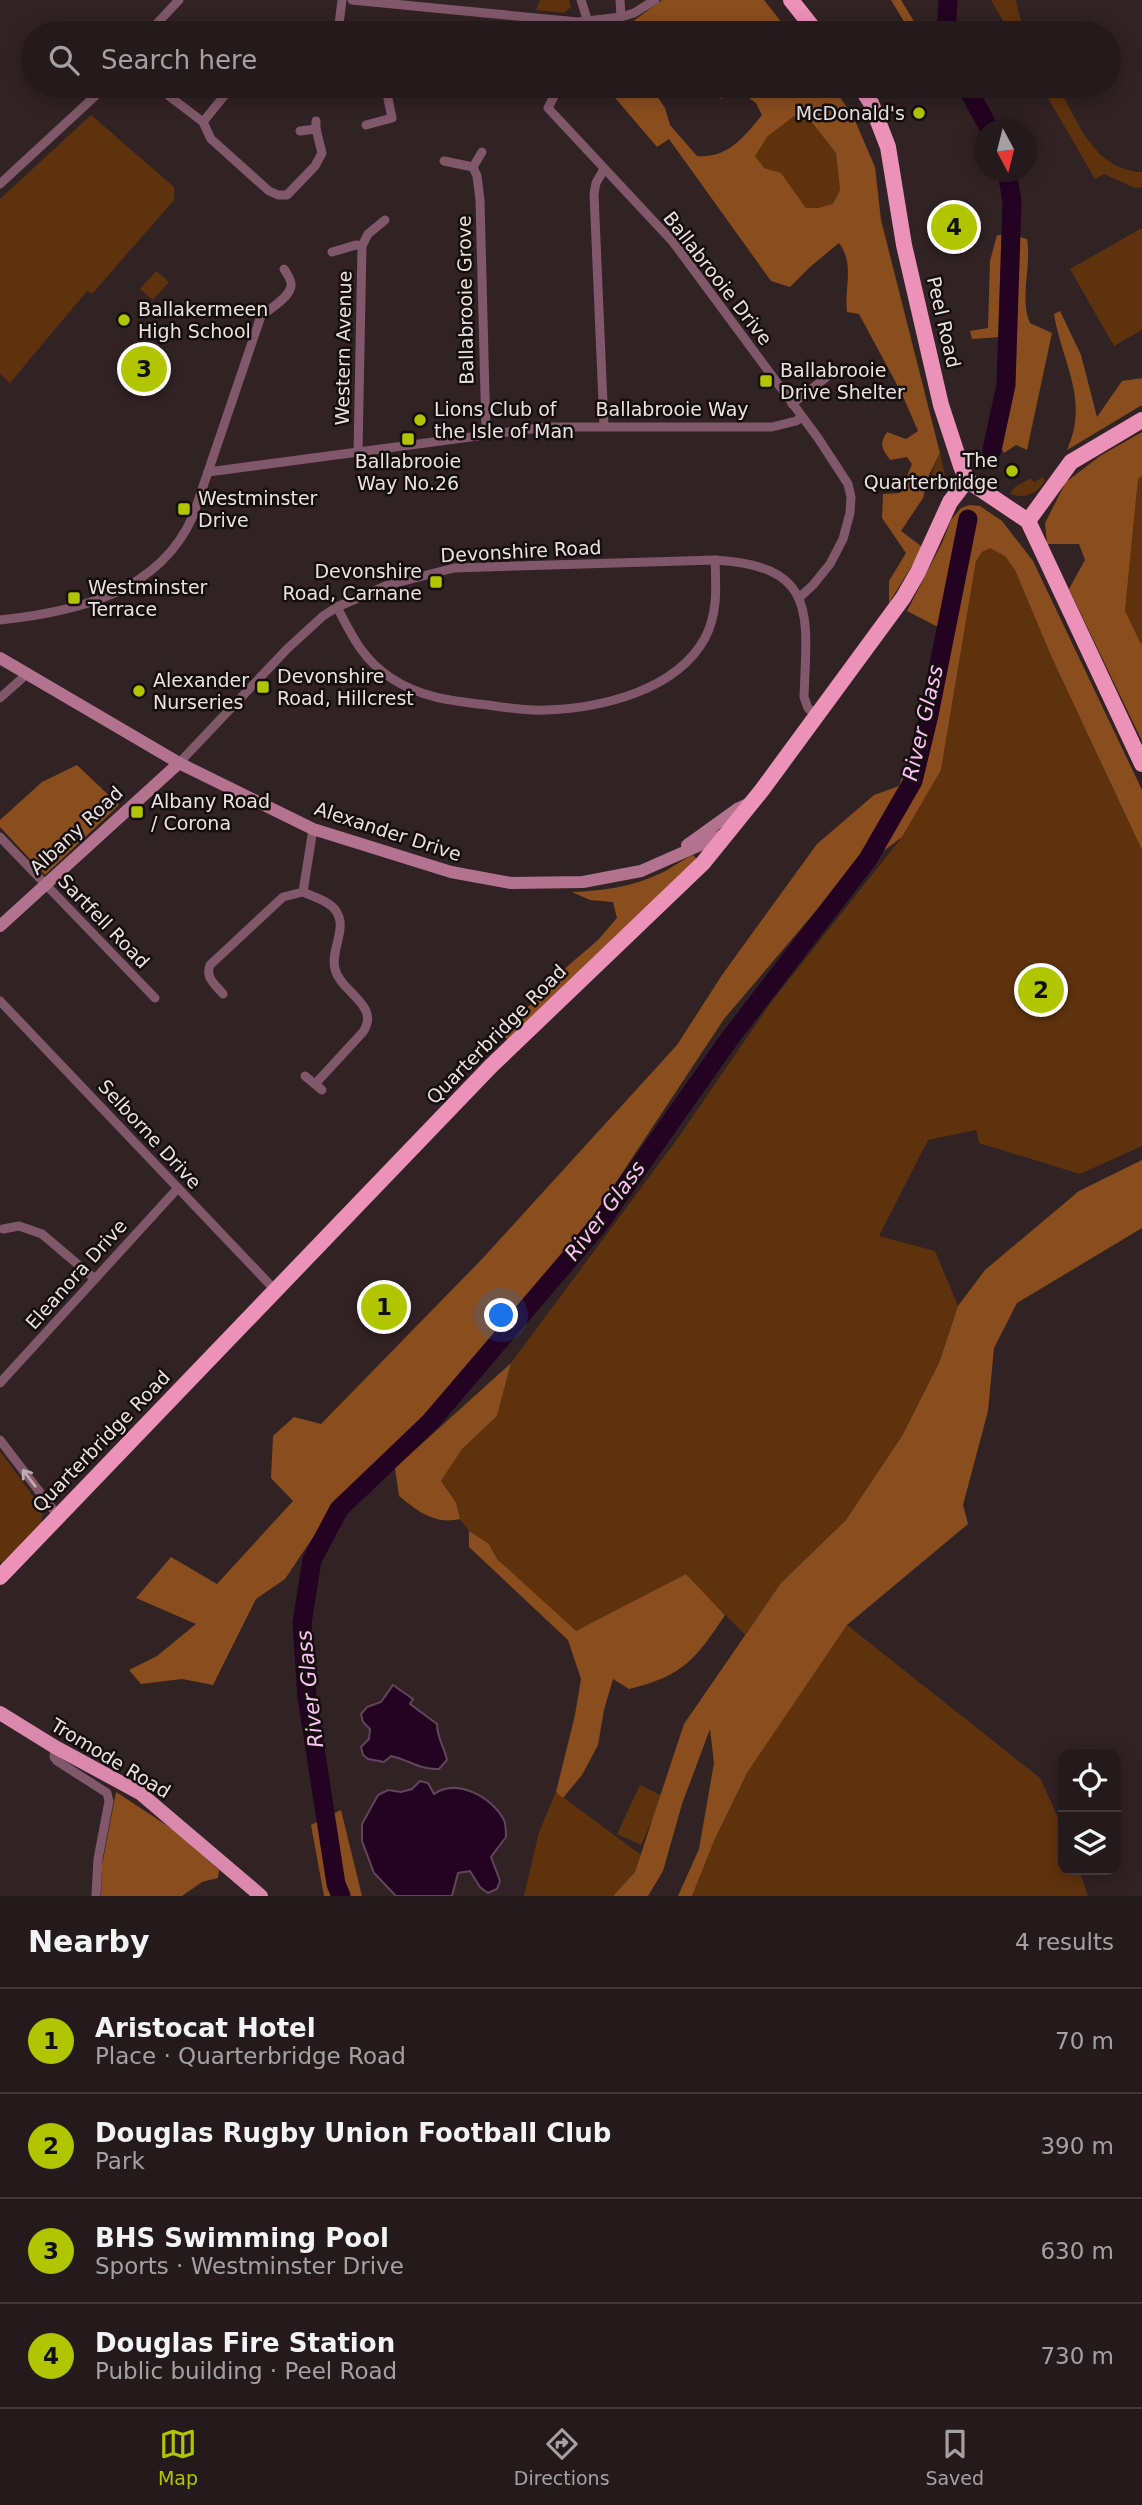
<!DOCTYPE html>
<meta charset="utf-8">
<style>
:root{--surface:#251a1b;--page:#312728;--text:#f1f3f6;--muted:#a3a1a3;--line:#42383a;--accent:#b1c500}
body{margin:0;font-family:"DejaVu Sans",sans-serif;background:var(--page);color:var(--text)}
.controls{position:absolute;right:21px;bottom:21px;display:grid;overflow:hidden;border-radius:14px;box-shadow:0 4px 18px #0003}
.controls button{width:63px;height:63px;display:grid;place-items:center;padding:0;border:0;border-bottom:2px solid var(--line);background:var(--surface);color:var(--text);font:35px sans-serif}
.compass{position:absolute;left:974px;top:119px;width:63px;height:63px;border-radius:50%;background:var(--surface);box-shadow:0 4px 18px #0003;rotate:173deg}
.you{position:absolute;left:502px;top:1316px;width:24px;height:24px;margin:-18px;border:5px solid #fff;border-radius:50%;background:#1a73e8;box-shadow:0 0 0 10px #1a73e833}
.badge{display:grid;place-items:center;width:46px;height:46px;border-radius:50%;background:var(--accent);color:#111;font-size:23px;font-weight:700}
.pin{position:absolute;translate:-50% -50%;border:4px solid #fff;box-shadow:0 2px 7px #0006}
.list{margin:0;padding:0;list-style:none}
h2{display:flex;justify-content:space-between;align-items:center;height:91px;margin:0;padding:0 28px;font-size:30px}
h2 small{font-size:23px;font-weight:400;color:var(--muted)}
.list li{display:grid;grid-template-columns:46px 1fr auto;gap:21px;align-items:center;box-sizing:border-box;height:105px;padding:0 28px;border-top:2px solid var(--line)}
.list b{display:block;font-size:26px;white-space:nowrap}
.list p{margin:0;font-size:23px;white-space:nowrap;color:var(--muted)}
.list em{font-size:23px;font-style:normal;color:var(--muted)}
.icon{flex:none;width:38px;height:38px;fill:none;stroke:currentColor;stroke-width:2;stroke-linecap:round;stroke-linejoin:round}
.map{position:relative;flex:none;width:1142px;height:1896px;overflow:hidden}
.search{position:absolute;background:var(--surface);box-shadow:0 4px 18px #0003;left:21px;right:21px;top:21px;height:77px;display:flex;align-items:center;gap:18px;box-sizing:border-box;padding:0 24px;border-radius:38px;color:var(--muted);font-size:26px}
.sheet{height:511px;background:var(--surface)}
nav{display:flex;justify-content:space-around;align-items:center;box-sizing:border-box;height:98px;border-top:2px solid var(--line);background:var(--surface);font-size:19px;color:var(--muted)}
nav a{display:grid;justify-items:center;gap:4px}
nav .on{color:var(--accent)}
.map>svg:first-child{display:block}
</style>
<div class="map">
<svg width="1142" height="1896" viewBox="0 0 1142 1896">
<rect width="100%" height="100%" fill="#312224"/>
<g fill="#5f320e">
<path d="M 540,0 L 569,0 L 571,7 L 564,13 L 536,10 Z"/>
<path d="M 991,0 L 1016,0 L 1020,18 L 1029,33 L 1010,33 Z"/>
<path d="M 1041,86 L 1058,86 C 1078,122 1094,170 1142,172 L 1142,187 L 1135,188 L 1104,174 L 1095,179 Z"/>
<path d="M 91,115 L 174,187 L 174,200 L 92,294 L 87,291 L 10,383 L 0,374 L 0,199 Z"/>
<path d="M 794,116 L 810,120 L 836,153 L 840,190 L 834,204 L 818,208 L 806,208 L 781,173 L 764,168 L 754,156 L 767,137 Z"/>
<path d="M 1142,228 L 1142,330 L 1114,346 L 1070,269 Z"/>
<path d="M 156,271 L 169,282 L 153,300 L 140,289 Z"/>
<path d="M 940,453 L 945,475 L 940,489 L 925,490 Z"/>
<path d="M 1142,476 L 1142,646 L 1125,611 L 1138,479 Z"/>
<path d="M 1043,477 L 1045,481 C 1036,494 1025,499 1010,494 L 1015,487 L 1031,478 L 1034,482 Z"/>
<path d="M 991,547 L 1005,556 L 1015,570 L 1052,658 L 1142,850 L 1142,1146 L 1080,1174 L 979,1143 L 976,1130 L 928,1140 L 879,1236 L 935,1251 L 958,1306 L 939,1363 L 902,1436 L 846,1520 L 781,1583 L 745,1635 L 686,1574 L 576,1632 L 497,1559 L 489,1544 L 469,1531 L 460,1519 L 456,1501 L 441,1481 L 462,1449 L 497,1416 L 511,1363 L 678,1138 L 772,1001 L 902,837 L 941,770 L 976,561 L 982,552 Z"/>
<path d="M 0,1451 L 43,1510 L 41,1525 L 2,1564 L 0,1561 Z"/>
<path d="M 847,1625 L 1040,1778 L 1063,1828 L 1063,1870 L 1079,1870 L 1088,1896 L 692,1896 L 714,1841 L 747,1773 Z"/>
<path d="M 640,1785 L 663,1796 L 641,1845 L 617,1834 Z"/>
<path d="M 556,1792 L 641,1855 L 635,1872 L 613,1896 L 524,1896 L 539,1832 Z"/>
</g>
<g fill="#8a4e1e" fill-rule="evenodd">
<path d="M 662,0 L 764,0 L 790,33 L 617,33 Z"/>
<path d="M 891,0 L 901,0 L 921,33 L 911,33 Z"/>
<path d="M 605,86 L 654,86 L 653,90 L 665,108 L 670,125 L 697,156 C 727,159 744,137 762,115 L 756,103 L 739,91 L 721,99 L 710,86 L 832,86 L 853,116 L 875,167 L 881,220 L 940,453 L 929,475 L 923,498 L 901,531 L 921,546 L 919,554 L 889,603 L 889,581 L 906,553 L 882,518 L 883,494 L 900,493 L 912,464 L 907,457 L 890,460 C 882,449 879,444 887,432 L 906,439 L 918,431 L 902,394 L 859,314 L 847,312 C 844,287 855,264 839,243 L 810,267 L 790,287 L 771,281 L 669,139 L 657,147 ZM 794,116 L 810,120 L 836,153 L 840,190 L 833,204 L 818,208 L 806,208 L 781,173 L 764,168 L 755,156 L 767,137 Z"/>
<path d="M 997,235 L 1004,235 L 1000,337 L 972,339 L 970,331 L 988,328 L 990,261 Z"/>
<path d="M 1020,237 L 1027,239 C 1032,266 1019,298 1030,323 L 1052,333 L 1027,450 L 1016,445 L 1004,453 L 998,443 L 1012,383 Z"/>
<path d="M 1060,311 L 1081,355 L 1097,417 L 1122,381 L 1142,378 L 1142,405 L 1067,450 C 1090,400 1062,363 1054,314 Z"/>
<path d="M 1142,432 L 1142,476 L 1138,479 L 1125,611 L 1142,646 L 1142,741 L 1069,589 L 1085,560 L 1079,544 L 1047,544 L 1045,523 L 1066,482 L 1100,456 Z"/>
<path d="M 970,505 L 980,506 L 1002,521 L 1033,561 L 1142,790 L 1142,850 L 1052,658 L 1015,570 L 1005,556 L 990,548 L 982,552 L 976,561 L 941,770 L 902,837 L 837,886 L 724,1019 L 595,1214 L 522,1303 L 428,1411 L 336,1503 L 285,1579 L 256,1599 L 213,1685 L 182,1679 L 141,1684 L 129,1670 L 157,1656 L 196,1624 L 136,1598 L 171,1557 L 217,1584 L 293,1501 L 271,1478 L 273,1436 L 294,1417 L 321,1424 L 482,1259 L 677,1045 L 722,975 L 817,844 L 874,795 L 899,786 L 945,654 L 938,627 L 907,611 L 942,543 L 951,520 L 961,508 Z"/>
<path d="M 77,765 L 119,805 L 45,875 L 0,827 L 0,820 L 42,782 Z"/>
<path d="M 693,855 L 697,859 L 509,1041 L 501,1033 L 534,1001 L 555,977 L 598,940 L 617,918 L 613,902 L 590,900 L 572,892 C 602,891 631,887 659,874 C 671,869 681,860 693,855 Z"/>
<path d="M 1142,1160 L 1142,1228 L 1017,1303 L 994,1348 L 988,1411 L 963,1505 L 968,1524 L 847,1625 L 747,1773 L 714,1841 L 692,1896 L 678,1896 L 699,1849 L 714,1763 L 710,1729 L 682,1804 L 663,1871 L 648,1896 L 613,1896 L 635,1872 L 684,1724 L 781,1583 L 846,1520 L 902,1436 L 939,1363 L 958,1306 L 985,1270 L 1079,1191 Z"/>
<path d="M 511,1363 L 497,1416 L 462,1449 L 441,1481 L 456,1502 L 460,1519 C 434,1525 418,1511 399,1496 L 395,1468 Z"/>
<path d="M 469,1531 L 489,1544 L 497,1559 L 576,1631 L 686,1574 L 725,1615 C 696,1659 683,1676 629,1689 L 613,1679 L 604,1710 L 598,1745 L 582,1775 L 563,1798 L 556,1792 L 575,1715 L 581,1679 L 568,1640 L 469,1547 Z"/>
<path d="M 116,1792 L 174,1830 L 219,1870 L 218,1878 L 202,1882 L 182,1896 L 101,1896 L 102,1865 Z"/>
<path d="M 341,1810 L 362,1896 L 324,1896 L 311,1825 Z"/>
</g>
<g fill="#240221" stroke="#60455b" stroke-width="2">
<path d="M 393,1685 L 413,1699 L 410,1704 L 437,1724 C 437,1738 444,1746 447,1760 L 439,1769 C 420,1770 409,1760 391,1756 L 384,1762 L 368,1759 L 363,1755 L 361,1747 L 369,1739 L 370,1729 L 363,1722 L 361,1714 L 367,1707 L 381,1702 Z"/>
<path d="M 420,1781 L 428,1783 L 434,1794 C 457,1778 492,1797 504,1820 C 506,1825 506,1832 506,1837 L 491,1857 L 500,1881 L 497,1889 L 488,1893 L 480,1887 L 470,1871 L 458,1873 L 452,1896 L 396,1896 L 374,1873 L 362,1841 L 362,1824 L 378,1795 L 388,1790 L 401,1792 L 412,1789 Z"/>
</g>
<g fill="none" stroke-linecap="round" stroke-linejoin="round">
<g stroke="#240221" stroke-width="19">
<path d="M 946,33 L 948,0"/>
<path d="M 966,86 L 990,130"/>
<path d="M 992,450 L 1006,385 L 1012,201 L 1007,172"/>
<path d="M 341,1896 L 336,1884 L 307,1697 L 302,1623 L 312,1560 L 339,1509 L 431,1421 L 599,1224 L 730,1038 L 868,859 L 913,781 L 929,715 L 968,519"/>
</g>
<g stroke="#805869" stroke-width="9">
<path d="M 352,0 L 578,22 L 621,17 L 634,13 L 655,0"/>
<path d="M 581,0 L 588,22"/>
<path d="M 620,0 L 621,17"/>
<path d="M 247,28 L 251,33"/>
<path d="M 148,33 L 179,0"/>
<path d="M 338,33 L 342,0"/>
<path d="M 156,86 L 203,122 L 211,139 L 269,191 L 278,195 L 287,195 L 315,166 L 322,153 L 316,129 L 316,121"/>
<path d="M 353,86 C 367,98 382,91 398,86"/>
<path d="M 559,86 L 548,108 L 673,242 L 818,438 L 848,484 L 851,497 L 850,513 L 843,539 L 830,564 L 813,585 L 800,597"/>
<path d="M 203,122 L 232,86"/>
<path d="M 366,125 L 392,118 L 386,89"/>
<path d="M 300,131 L 316,129"/>
<path d="M 444,161 L 473,167 L 482,152"/>
<path d="M 473,167 L 477,176 L 480,200 L 486,434"/>
<path d="M 0,184 L 106,86"/>
<path d="M 332,252 L 356,245 L 362,246"/>
<path d="M 792,404 L 837,369"/>
<path d="M 604,426 L 594,194 L 596,183 L 604,169"/>
<path d="M 358,452 L 362,246 L 368,234 L 385,220"/>
<path d="M 208,472 L 546,427 L 772,427 L 796,421 L 802,417"/>
<path d="M 337,607 C 352,636 363,660 391,678 C 421,698 453,701 488,705 C 507,708 527,711 546,710 C 601,708 676,691 705,638 C 718,613 716,588 715,560"/>
<path d="M 0,620 C 76,612 159,593 193,516 L 261,316 C 270,309 290,297 291,286 C 292,280 287,274 284,269"/>
<path d="M 0,698 L 28,673"/>
<path d="M 179,763 L 287,649 L 323,616 L 337,607 L 388,585 L 454,568 L 715,560 C 818,566 807,614 804,697 L 808,708 L 816,715"/>
<path d="M 313,829 L 303,892 C 313,897 330,901 336,911 C 348,928 330,950 335,969 C 341,993 381,1005 363,1032 L 316,1083"/>
<path d="M 0,837 L 155,998"/>
<path d="M 223,994 C 215,984 205,978 210,965 L 283,897 L 303,892"/>
<path d="M 0,1001 L 276,1291"/>
<path d="M 305,1076 L 322,1090"/>
<path d="M 3,1229 L 19,1226 L 42,1234 L 95,1279"/>
<path d="M 0,1383 L 178,1188"/>
<path d="M 0,1440 L 58,1516"/>
<path d="M 55,1747 L 54,1757 L 57,1761 L 107,1793 L 109,1801 L 98,1859 L 96,1896"/>
</g>
<g stroke="#b3738e" stroke-width="12">
<path d="M 0,658 L 179,763 L 313,829 L 451,872 L 511,883 L 583,882 L 641,871 L 723,835"/>
<path d="M 687,845 L 737,809 L 750,803"/>
<path d="M 0,926 L 179,763"/>
</g>
<path stroke="#da88ab" stroke-width="14" d="M 0,1713 L 55,1747 L 140,1793 L 261,1896"/>
<g stroke="#ec91b8" stroke-width="16">
<path d="M 791,0 L 817,33"/>
<path d="M 860,86 L 871,103 L 888,147 L 904,245 L 941,405 L 961,466 L 967,480 L 1028,521 L 1142,764"/>
<path d="M 1028,521 L 1071,462 L 1142,420"/>
<path d="M 0,1577 L 491,1066 L 703,863 L 762,790 L 903,598 L 918,572 L 950,502 L 967,480"/>
</g>
</g>
<defs><path id="oneway-shaft" d="M-6 0H5M1.5-3L5.5 0L1.5 3" fill="none" stroke-width="1.6" stroke-linecap="round" stroke-linejoin="round" transform="scale(1.75)"/></defs>
<use stroke="#c0aab1" href="#oneway-shaft" transform="translate(29 1478) rotate(-127)"/>
<g fill="#b1c500" stroke="#150e0e" stroke-width="2.5">
<circle cx="919" cy="113" r="7"/>
<circle cx="124" cy="320" r="7"/>
<rect x="759" y="374" width="14" height="14" rx="3.5"/>
<circle cx="420" cy="420" r="7"/>
<rect x="401" y="432" width="14" height="14" rx="3.5"/>
<circle cx="1012" cy="471" r="7"/>
<rect x="177" y="502" width="14" height="14" rx="3.5"/>
<rect x="429" y="575" width="14" height="14" rx="3.5"/>
<rect x="67" y="591" width="14" height="14" rx="3.5"/>
<rect x="256" y="680" width="14" height="14" rx="3.5"/>
<circle cx="139" cy="691" r="7"/>
<rect x="130" y="805" width="14" height="14" rx="3.5"/>
</g>
<g text-anchor="middle" stroke-width="5" stroke-linejoin="round" paint-order="stroke">
<g font-size="19" fill="#ebe1e1" stroke="#150e0e" text-anchor="start">
<text x="905" y="120" text-anchor="end">McDonald's</text>
<text x="138" y="316">Ballakermeen<tspan x="138" dy="22">High School</tspan></text>
<text x="780" y="377">Ballabrooie<tspan x="780" dy="22">Drive Shelter</tspan></text>
<text x="434" y="416">Lions Club of<tspan x="434" dy="22">the Isle of Man</tspan></text>
<text x="998" y="467" text-anchor="end">The<tspan x="998" dy="22">Quarterbridge</tspan></text>
<text x="408" y="468" text-anchor="middle">Ballabrooie<tspan x="408" dy="22">Way No.26</tspan></text>
<text x="198" y="505">Westminster<tspan x="198" dy="22">Drive</tspan></text>
<text x="422" y="578" text-anchor="end">Devonshire<tspan x="422" dy="22">Road, Carnane</tspan></text>
<text x="88" y="594">Westminster<tspan x="88" dy="22">Terrace</tspan></text>
<text x="277" y="683">Devonshire<tspan x="277" dy="22">Road, Hillcrest</tspan></text>
<text x="153" y="687">Alexander<tspan x="153" dy="22">Nurseries</tspan></text>
<text x="151" y="808">Albany Road<tspan x="151" dy="22">/ Corona</tspan></text>
</g>
<g font-size="19" fill="#ebe1e1" stroke="#150e0e">
<text transform="translate(718 278) rotate(52)" y="7">Ballabrooie Drive</text>
<text transform="translate(465 300) rotate(-91)" y="7">Ballabrooie Grove</text>
<text transform="translate(944 322) rotate(77)" y="7">Peel Road</text>
<text transform="translate(343 348) rotate(-89)" y="7">Western Avenue</text>
<text x="672" y="416">Ballabrooie Way</text>
<text transform="translate(521 551) rotate(-3)" y="7">Devonshire Road</text>
<text transform="translate(76 830) rotate(-43)" y="7">Albany Road</text>
<text transform="translate(388 831) rotate(18)" y="7">Alexander Drive</text>
<text transform="translate(104 921) rotate(46)" y="7">Sartfell Road</text>
<text transform="translate(496 1034) rotate(-45)" y="7">Quarterbridge Road</text>
<text transform="translate(150 1134) rotate(47)" y="7">Selborne Drive</text>
<text transform="translate(76 1274) rotate(-48)" y="7">Eleanora Drive</text>
<text transform="translate(101 1441) rotate(-46)" y="7">Quarterbridge Road</text>
<text transform="translate(111 1758) rotate(31)" y="7">Tromode Road</text>
</g>
<g font-size="21" font-style="italic" fill="#fec1f4" stroke="#150e0e">
<text transform="translate(923 723) rotate(-77)" y="7">River Glass</text>
<text transform="translate(605 1211) rotate(-53)" y="7">River Glass</text>
<text transform="translate(310 1689) rotate(-96)" y="7">River Glass</text>
</g>
</g>
</svg>
<div class="controls">
<button><svg class="icon" aria-label="locate" viewBox="0 0 24 24"><circle cx="12" cy="12" r="6"/><path d="M12 2v4M12 18v4M2 12h4M18 12h4"/></svg></button>
<button><svg class="icon" aria-label="layers" viewBox="0 0 24 24"><path d="M12 4l9 5-9 5-9-5zM3 14l9 5 9-5"/></svg></button>
</div>
<svg class="compass" viewBox="-18 -18 36 36"><path d="M0-13l5 13h-10z" fill="#e53935"/><path d="M0 13l5-13h-10z" fill="#a3a1a3"/></svg>
<div class="you"></div>
<div class="pin badge" style="left:384px;top:1307px">1</div>
<div class="pin badge" style="left:1041px;top:990px">2</div>
<div class="pin badge" style="left:144px;top:369px">3</div>
<div class="pin badge" style="left:954px;top:227px">4</div>
<div class="search"><svg class="icon" aria-label="search" viewBox="0 0 24 24"><circle cx="10" cy="10" r="6"/><path d="M15 15l6 6"/></svg>Search here</div>
</div>
<section class="sheet">
<h2>Nearby<small>4 results</small></h2>
<ul class="list">
<li><span class="badge">1</span><div><b>Aristocat Hotel</b><p>Place · Quarterbridge Road</p></div><em>70 m</em></li>
<li><span class="badge">2</span><div><b>Douglas Rugby Union Football Club</b><p>Park</p></div><em>390 m</em></li>
<li><span class="badge">3</span><div><b>BHS Swimming Pool</b><p>Sports · Westminster Drive</p></div><em>630 m</em></li>
<li><span class="badge">4</span><div><b>Douglas Fire Station</b><p>Public building · Peel Road</p></div><em>730 m</em></li>
</ul>
</section>
<nav>
<a class="on"><svg class="icon" aria-label="map" viewBox="0 0 24 24"><path d="M3 6l6-2 6 2 6-2v14l-6 2-6-2-6 2zM9 4v14M15 6v14"/></svg>Map</a>
<a><svg class="icon" aria-label="directions" viewBox="0 0 24 24"><path d="M12 3l9 9-9 9-9-9zM9 14v-3h6M13 9l2 2-2 2"/></svg>Directions</a>
<a><svg class="icon" aria-label="saved" viewBox="0 0 24 24"><path d="M7 4h10v16l-5-4-5 4z"/></svg>Saved</a>
</nav>
